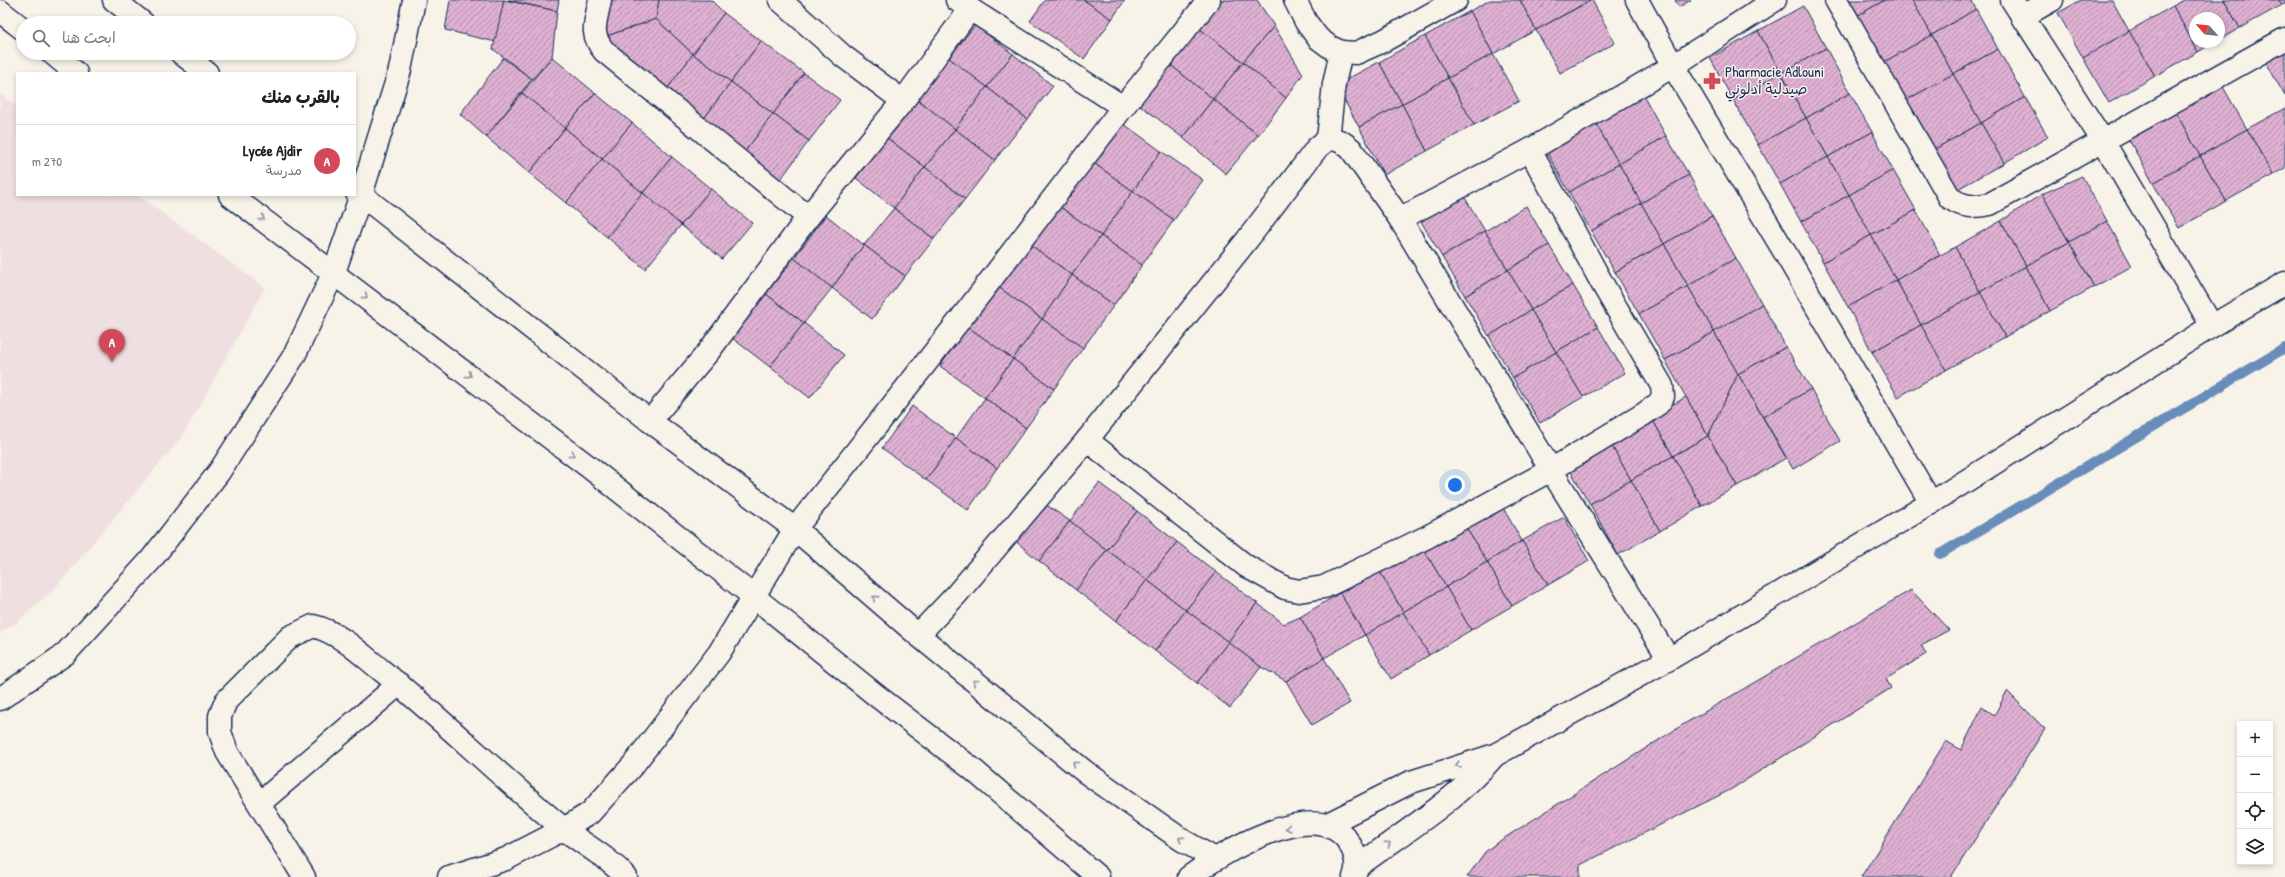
<!DOCTYPE html>
<html lang="ar">
<meta charset="utf-8">
<style>
:root{--surface:#fff;--page:#f6f6f6;--text:#202124;--muted:#757577;--line:#e0e0e0;--accent:#d1495b}
body{margin:0;font-family:"Patrick Hand","Playpen Sans Arabic",sans-serif;background:var(--page);color:var(--text);direction:rtl}
.controls{position:absolute;right:12px;bottom:12px;display:grid;overflow:hidden;border-radius:0px;box-shadow:0 2px 6px #0003}
.controls button{width:36px;height:36px;display:grid;place-items:center;padding:0;border:0;border-bottom:1px solid var(--line);background:var(--surface);color:var(--text);font:20px sans-serif}
.compass{position:absolute;left:2189px;top:12px;width:36px;height:36px;border-radius:50%;background:var(--surface);box-shadow:0 2px 6px #0003;rotate:297deg}
.you{position:absolute;left:1455px;top:485px;width:14px;height:14px;margin:-10px;border:3px solid #fff;border-radius:50%;background:#1a73e8;box-shadow:0 0 0 6px #1a73e833}
.badge{display:grid;place-items:center;width:26px;height:26px;border-radius:50%;background:var(--accent);color:#fff;font-size:13px;font-weight:700}
.pin{position:absolute;translate:-50% -33px;filter:drop-shadow(0 1px 2px #0008)}
.pin::after{content:'';position:absolute;top:21px;width:14px;height:12px;background:inherit;clip-path:polygon(0 0,100% 0,50% 100%)}
.list{margin:0;padding:0;list-style:none}
h2{display:flex;justify-content:space-between;align-items:center;height:52px;margin:0;padding:0 16px;font-size:17px}
h2 small{font-size:13px;font-weight:400;color:var(--muted)}
.list li{display:grid;grid-template-columns:26px 1fr auto;gap:12px;align-items:center;box-sizing:border-box;height:72px;padding:0 16px;border-top:1px solid var(--line)}
.list b{display:block;font-size:15px;white-space:nowrap}
.list p{margin:0;font-size:13px;white-space:nowrap;color:var(--muted)}
.list em{font-size:13px;font-style:normal;color:var(--muted)}
.icon{flex:none;width:22px;height:22px;fill:none;stroke:currentColor;stroke-width:2;stroke-linecap:round;stroke-linejoin:round}
.map{position:relative;flex:none;width:2285px;height:877px;overflow:hidden;direction:ltr}
.search{position:absolute;background:var(--surface);box-shadow:0 2px 6px #0003;left:16px;top:16px;width:340px;height:44px;display:flex;align-items:center;gap:10px;box-sizing:border-box;padding:0 14px;border-radius:22px;color:var(--muted);font-size:15px}
.panel{position:absolute;background:var(--surface);box-shadow:0 2px 6px #0003;left:16px;top:72px;width:340px;height:124px;border-radius:0px;direction:rtl}
.map>svg:first-child{display:block}
</style>
<div class="map">
<svg width="2285" height="877" viewBox="0 0 2285 877">
<defs>
<pattern id="building-hatch" width="6" height="6" patternUnits="userSpaceOnUse"><rect width="6" height="6" fill="#dfb0d1"/><path d="M-1 1l2-2M0 6l6-6M5 7l2-2" fill="none" stroke="#b490ad"/></pattern>
</defs>
<rect width="100%" height="100%" fill="#f7f3e8"/>
<filter id="ink" filterUnits="userSpaceOnUse"><feTurbulence type="fractalNoise" baseFrequency=".025" numOctaves="2"/><feDisplacementMap in="SourceGraphic" scale="8" xChannelSelector="R" yChannelSelector="G"/><feConvolveMatrix kernelMatrix="1 2 1 2 8 2 1 2 1" color-interpolation-filters="sRGB"/></filter>
<g filter="url(#ink)">
<path fill="#f0dfe1" d="M 0,94 L 17,107 L 17,195 L 138,195 L 265,288 L 182,437 L 55,588 L 16,623 L 0,633 Z"/>
<g fill="none" stroke-linecap="round" stroke-linejoin="round">
<path stroke="#698dba" stroke-width="10" d="M 1940,554 L 2285,348"/>
</g>
<g fill="url(#building-hatch)" stroke="#1b2f5e">
<path d="M 450,0 L 504,0 L 496,42 L 445,30 Z"/>
<path d="M 504,0 L 557,11 L 552,57 L 532,79 L 493,49 Z"/>
<path d="M 508,0 L 559,0 L 557,11 Z"/>
<path d="M 609,0 L 659,0 L 656,19 L 601,38 Z"/>
<path d="M 659,0 L 711,0 L 724,13 L 693,54 L 656,19 Z"/>
<path d="M 1045,0 L 1084,0 L 1112,19 L 1084,59 L 1030,21 Z"/>
<path d="M 1084,0 L 1125,0 L 1112,19 Z"/>
<path d="M 1213,0 L 1257,0 L 1274,26 L 1243,62 L 1192,23 Z"/>
<path d="M 1490,0 L 1520,0 L 1536,30 L 1493,54 L 1470,11 Z"/>
<path d="M 1520,0 L 1591,0 L 1536,30 Z"/>
<path d="M 1592,0 L 1615,43 L 1560,73 L 1536,30 Z"/>
<path d="M 1675,0 L 1691,0 L 1679,7 Z"/>
<path d="M 1849,0 L 1885,0 L 1857,16 Z"/>
<path d="M 1885,0 L 1912,0 L 1932,35 L 1884,62 L 1857,16 Z"/>
<path d="M 1912,0 L 1971,0 L 1976,9 L 1932,35 Z"/>
<path d="M 2081,0 L 2112,0 L 2129,31 L 2083,58 L 2058,13 Z"/>
<path d="M 2184,0 L 2224,0 L 2240,28 L 2219,40 L 2219,18 L 2195,18 L 2195,42 L 2215,42 L 2198,52 L 2173,6 Z"/>
<path d="M 2224,0 L 2279,0 L 2282,5 L 2240,28 Z"/>
<path d="M 2279,0 L 2285,0 L 2285,3 L 2282,5 Z"/>
<path d="M 1803,6 L 1826,48 L 1781,73 L 1758,31 Z"/>
<path d="M 2173,6 L 2198,52 L 2155,76 L 2129,31 Z"/>
<path d="M 1976,9 L 1998,49 L 1953,74 L 1932,35 Z"/>
<path d="M 1470,11 L 1493,54 L 1448,78 L 1425,36 Z"/>
<path d="M 724,13 L 761,41 L 731,82 L 693,54 Z"/>
<path d="M 656,19 L 693,54 L 664,93 L 601,38 Z"/>
<path d="M 1192,23 L 1243,62 L 1213,99 L 1163,59 Z"/>
<path d="M 975,25 L 1013,54 L 987,87 L 949,58 Z"/>
<path d="M 1274,26 L 1303,74 L 1286,98 L 1243,62 Z"/>
<path d="M 1758,31 L 1781,73 L 1733,100 L 1710,58 Z"/>
<path d="M 2129,31 L 2155,76 L 2109,103 L 2083,58 Z"/>
<path d="M 1932,35 L 1953,74 L 1905,101 L 1884,62 Z"/>
<path d="M 1425,36 L 1448,78 L 1402,104 L 1379,62 Z"/>
<path d="M 761,41 L 804,73 L 773,114 L 731,82 Z"/>
<path d="M 2285,45 L 2285,96 L 2263,57 Z"/>
<path d="M 1826,48 L 1850,93 L 1806,118 L 1781,73 Z"/>
<path d="M 1998,49 L 2025,97 L 1981,123 L 1953,74 Z"/>
<path d="M 693,54 L 731,82 L 702,121 L 664,93 Z"/>
<path d="M 1013,54 L 1053,86 L 1027,119 L 987,87 Z"/>
<path d="M 1493,54 L 1519,101 L 1474,125 L 1448,78 Z"/>
<path d="M 552,57 L 595,93 L 565,128 L 522,93 Z"/>
<path d="M 503,58 L 532,79 L 486,137 L 460,114 Z"/>
<path d="M 949,58 L 987,87 L 955,129 L 917,99 Z"/>
<path d="M 1163,59 L 1213,99 L 1183,138 L 1132,99 Z"/>
<path d="M 1243,62 L 1286,98 L 1258,135 L 1213,99 Z"/>
<path d="M 1379,62 L 1402,104 L 1359,127 L 1336,85 Z"/>
<path d="M 804,73 L 840,100 L 809,141 L 773,114 Z"/>
<path d="M 1781,73 L 1806,118 L 1758,145 L 1733,100 Z"/>
<path d="M 1953,74 L 1981,123 L 1933,150 L 1905,101 Z"/>
<path d="M 1448,78 L 1474,125 L 1427,151 L 1402,104 Z"/>
<path d="M 731,82 L 773,114 L 744,153 L 702,121 Z"/>
<path d="M 2222,85 L 2247,129 L 2200,156 L 2175,111 Z"/>
<path d="M 987,87 L 1027,119 L 995,160 L 955,129 Z"/>
<path d="M 1641,91 L 1666,136 L 1619,164 L 1593,119 Z"/>
<path d="M 522,93 L 565,128 L 529,173 L 486,137 Z"/>
<path d="M 595,93 L 632,123 L 602,159 L 565,128 Z"/>
<path d="M 1850,93 L 1872,132 L 1828,157 L 1806,118 Z"/>
<path d="M 2025,97 L 2048,137 L 2004,163 L 1981,123 Z"/>
<path d="M 917,99 L 955,129 L 925,167 L 887,138 Z"/>
<path d="M 1213,99 L 1258,135 L 1226,174 L 1183,138 Z"/>
<path d="M 1402,104 L 1427,151 L 1384,175 L 1359,127 Z"/>
<path d="M 2285,108 L 2285,168 L 2273,175 L 2247,129 Z"/>
<path d="M 2175,111 L 2200,156 L 2153,183 L 2128,138 Z"/>
<path d="M 773,114 L 809,141 L 780,180 L 744,153 Z"/>
<path d="M 1806,118 L 1828,157 L 1780,184 L 1758,145 Z"/>
<path d="M 1117,119 L 1161,151 L 1133,191 L 1088,159 Z"/>
<path d="M 1593,119 L 1619,164 L 1569,192 L 1544,147 Z"/>
<path d="M 632,123 L 672,157 L 643,193 L 602,159 Z"/>
<path d="M 1981,123 L 2004,163 L 1956,190 L 1933,150 Z"/>
<path d="M 565,128 L 602,159 L 566,203 L 529,173 Z"/>
<path d="M 955,129 L 995,160 L 965,199 L 925,167 Z"/>
<path d="M 2247,129 L 2273,175 L 2226,201 L 2200,156 Z"/>
<path d="M 1872,132 L 1893,170 L 1849,195 L 1828,157 Z"/>
<path d="M 1666,136 L 1689,175 L 1641,203 L 1619,164 Z"/>
<path d="M 887,138 L 925,167 L 894,208 L 856,178 Z"/>
<path d="M 1161,151 L 1203,180 L 1174,220 L 1133,191 Z"/>
<path d="M 2200,156 L 2226,201 L 2179,228 L 2153,183 Z"/>
<path d="M 672,157 L 711,189 L 681,225 L 643,193 Z"/>
<path d="M 1828,157 L 1849,195 L 1801,222 L 1780,184 Z"/>
<path d="M 602,159 L 643,193 L 607,237 L 566,203 Z"/>
<path d="M 1088,159 L 1133,191 L 1101,236 L 1056,204 Z"/>
<path d="M 1619,164 L 1641,203 L 1591,231 L 1569,192 Z"/>
<path d="M 925,167 L 965,199 L 934,239 L 894,208 Z"/>
<path d="M 1893,170 L 1916,210 L 1871,235 L 1849,195 Z"/>
<path d="M 1689,175 L 1712,216 L 1664,244 L 1641,203 Z"/>
<path d="M 2082,176 L 2107,221 L 2069,242 L 2042,194 Z"/>
<path d="M 1459,188 L 1485,231 L 1442,257 L 1416,213 Z"/>
<path d="M 711,189 L 752,223 L 722,259 L 681,225 Z"/>
<path d="M 1133,191 L 1174,220 L 1142,265 L 1101,236 Z"/>
<path d="M 643,193 L 681,225 L 645,269 L 607,237 Z"/>
<path d="M 2042,194 L 2069,242 L 2026,266 L 2001,221 Z"/>
<path d="M 1849,195 L 1871,235 L 1823,262 L 1801,222 Z"/>
<path d="M 1641,203 L 1664,244 L 1615,272 L 1591,231 Z"/>
<path d="M 1056,204 L 1101,236 L 1072,275 L 1028,243 Z"/>
<path d="M 1526,206 L 1549,245 L 1508,270 L 1485,231 Z"/>
<path d="M 894,208 L 934,239 L 905,276 L 864,245 Z"/>
<path d="M 1916,210 L 1940,255 L 1896,280 L 1871,235 Z"/>
<path d="M 826,215 L 864,245 L 832,288 L 794,258 Z"/>
<path d="M 1712,216 L 1736,258 L 1688,286 L 1664,244 Z"/>
<path d="M 2001,221 L 2026,266 L 1980,292 L 1955,247 Z"/>
<path d="M 2107,221 L 2132,266 L 2094,287 L 2069,242 Z"/>
<path d="M 1485,231 L 1508,270 L 1465,296 L 1442,257 Z"/>
<path d="M 1871,235 L 1896,280 L 1848,307 L 1823,262 Z"/>
<path d="M 1101,236 L 1142,265 L 1114,305 L 1072,275 Z"/>
<path d="M 2069,242 L 2094,287 L 2050,311 L 2026,266 Z"/>
<path d="M 1028,243 L 1072,275 L 1042,319 L 997,286 Z"/>
<path d="M 1664,244 L 1688,286 L 1639,314 L 1615,272 Z"/>
<path d="M 864,245 L 905,276 L 872,319 L 832,288 Z"/>
<path d="M 1549,245 L 1573,285 L 1531,310 L 1508,270 Z"/>
<path d="M 1955,247 L 1980,292 L 1921,325 L 1896,280 Z"/>
<path d="M 794,258 L 832,288 L 804,323 L 766,294 Z"/>
<path d="M 1736,258 L 1762,304 L 1714,332 L 1688,286 Z"/>
<path d="M 2026,266 L 2050,311 L 2005,337 L 1980,292 Z"/>
<path d="M 1508,270 L 1531,310 L 1489,336 L 1465,296 Z"/>
<path d="M 1072,275 L 1114,305 L 1083,348 L 1042,319 Z"/>
<path d="M 1896,280 L 1921,325 L 1872,352 L 1848,307 Z"/>
<path d="M 1573,285 L 1598,327 L 1556,352 L 1531,310 Z"/>
<path d="M 997,286 L 1042,319 L 1013,359 L 968,327 Z"/>
<path d="M 1688,286 L 1714,332 L 1665,360 L 1639,314 Z"/>
<path d="M 1980,292 L 2005,337 L 1946,370 L 1921,325 Z"/>
<path d="M 766,294 L 804,323 L 770,367 L 732,338 Z"/>
<path d="M 1762,304 L 1786,347 L 1738,374 L 1714,332 Z"/>
<path d="M 1531,310 L 1556,352 L 1513,378 L 1489,336 Z"/>
<path d="M 1042,319 L 1083,348 L 1054,389 L 1013,359 Z"/>
<path d="M 804,323 L 844,355 L 810,398 L 770,367 Z"/>
<path d="M 1921,325 L 1946,370 L 1898,397 L 1872,352 Z"/>
<path d="M 968,327 L 1013,359 L 985,398 L 940,366 Z"/>
<path d="M 1598,327 L 1625,373 L 1583,397 L 1556,352 Z"/>
<path d="M 1714,332 L 1738,374 L 1708,436 L 1665,360 Z"/>
<path d="M 1786,347 L 1811,389 L 1763,417 L 1738,374 Z"/>
<path d="M 1556,352 L 1583,397 L 1540,423 L 1513,378 Z"/>
<path d="M 1013,359 L 1054,389 L 1026,428 L 985,398 Z"/>
<path d="M 1738,374 L 1786,458 L 1737,486 L 1708,436 Z"/>
<path d="M 1811,389 L 1840,441 L 1793,469 L 1763,417 Z"/>
<path d="M 1686,397 L 1708,436 L 1673,456 L 1651,417 Z"/>
<path d="M 985,398 L 1026,428 L 997,468 L 956,438 Z"/>
<path d="M 912,406 L 956,438 L 926,480 L 882,448 Z"/>
<path d="M 1651,417 L 1673,456 L 1631,480 L 1609,441 Z"/>
<path d="M 1708,436 L 1737,486 L 1702,506 L 1673,456 Z"/>
<path d="M 956,438 L 997,468 L 968,510 L 926,480 Z"/>
<path d="M 1609,441 L 1631,480 L 1590,504 L 1567,465 Z"/>
<path d="M 1673,456 L 1702,506 L 1660,531 L 1631,480 Z"/>
<path d="M 1631,480 L 1660,531 L 1618,555 L 1590,504 Z"/>
<path d="M 1099,483 L 1137,511 L 1107,550 L 1070,521 Z"/>
<path d="M 1498,499 L 1522,541 L 1487,562 L 1462,521 Z"/>
<path d="M 1042,502 L 1070,521 L 1039,561 L 1012,538 Z"/>
<path d="M 1137,511 L 1177,542 L 1147,580 L 1107,550 Z"/>
<path d="M 1564,517 L 1589,561 L 1548,585 L 1522,541 Z"/>
<path d="M 1070,521 L 1107,550 L 1076,590 L 1039,561 Z"/>
<path d="M 1462,521 L 1487,562 L 1446,587 L 1421,545 Z"/>
<path d="M 1522,541 L 1548,585 L 1512,606 L 1487,562 Z"/>
<path d="M 1177,542 L 1216,572 L 1186,610 L 1147,580 Z"/>
<path d="M 1421,545 L 1446,587 L 1403,612 L 1379,570 Z"/>
<path d="M 1107,550 L 1147,580 L 1116,621 L 1076,590 Z"/>
<path d="M 1487,562 L 1512,606 L 1471,630 L 1446,587 Z"/>
<path d="M 1379,570 L 1403,612 L 1365,635 L 1340,593 Z"/>
<path d="M 1216,572 L 1257,603 L 1228,642 L 1186,610 Z"/>
<path d="M 1147,580 L 1186,610 L 1155,651 L 1116,621 Z"/>
<path d="M 1446,587 L 1471,630 L 1429,655 L 1403,612 Z"/>
<path d="M 1911,590 L 1949,630 L 1921,645 L 1926,654 L 1886,679 L 1891,688 L 1730,790 L 1580,865 L 1580,877 L 1467,877 L 1485,852 L 1495,844 L 1684,724 Z"/>
<path d="M 1340,593 L 1365,635 L 1324,658 L 1300,617 Z"/>
<path d="M 1257,603 L 1284,624 L 1300,617 L 1324,658 L 1286,681 L 1261,667 L 1228,642 Z"/>
<path d="M 1186,610 L 1228,642 L 1197,683 L 1155,651 Z"/>
<path d="M 1403,612 L 1429,655 L 1391,679 L 1365,635 Z"/>
<path d="M 1228,642 L 1261,667 L 1230,708 L 1197,683 Z"/>
<path d="M 1324,658 L 1350,703 L 1312,725 L 1286,681 Z"/>
<path d="M 2007,691 L 2045,729 L 1951,877 L 1861,877 L 1946,741 L 1961,750 L 1982,707 L 1994,716 Z"/>
</g>
<g fill="none" stroke-linecap="round" stroke-linejoin="round">
<g stroke="#1b2f5e" stroke-width="25">
<g id="minor">
<path d="M 114,0 L 143,23"/>
<path d="M 600,0 C 596,22 589,33 604,51 L 808,217"/>
<path d="M 780,0 L 843,56 L 903,101"/>
<path d="M 1295,0 L 1306,22 L 1318,38 L 1330,47 L 1341,52 L 1356,53 L 1383,41 L 1456,0"/>
<path d="M 1637,0 L 1673,66 L 1784,251 L 1931,503"/>
<path d="M 1836,0 L 1950,198 C 1964,208 1974,207 1990,204 L 2285,39"/>
<path d="M 2012,0 L 2103,141 L 2212,326"/>
<path d="M 970,9 L 1123,107"/>
<path d="M 0,11 L 23,29"/>
<path d="M 2022,17 L 2052,0"/>
<path d="M 52,53 L 76,73"/>
<path d="M 181,53 L 207,73"/>
<path d="M 1328,139 L 1334,84 L 1341,52"/>
<path d="M 355,190 L 650,421 L 795,529 L 918,635 L 1084,771 L 1182,840 L 1215,859"/>
<path d="M 230,195 L 589,467 L 753,596 L 877,696 L 971,768 L 1098,877"/>
<path d="M 1400,219 L 1530,150 L 1673,66 L 1775,0"/>
<path d="M 650,421 L 709,351 L 808,217 L 903,101 L 970,9 L 957,0"/>
<path d="M 1087,440 L 1246,566 L 1285,588 L 1299,591 L 1324,587 L 1427,537 L 1551,470 L 1644,414 L 1658,404 L 1663,397 L 1662,386 L 1603,285 L 1530,150"/>
<path d="M 918,635 L 956,595 L 1087,440 L 1247,240 L 1317,148 L 1328,139 C 1338,139 1343,142 1351,149 L 1400,219 L 1551,470 L 1669,659"/>
<path d="M 0,699 L 65,654 L 150,561 L 219,472 L 294,356 L 334,272 L 361,195 L 400,70 L 414,0"/>
<path d="M 260,803 L 399,684"/>
<path d="M 1326,825 L 1411,782 L 1495,755 L 1669,659 L 1931,503 L 2212,326 L 2285,283"/>
<path d="M 1357,867 C 1404,832 1457,800 1495,755"/>
<path d="M 304,877 L 227,752 L 220,732 L 220,716 L 226,701 L 290,637 L 313,626 C 339,632 361,654 381,670 C 444,720 501,778 564,829 C 584,845 608,857 626,877"/>
<path d="M 449,877 L 506,859 L 564,829 L 590,813 L 633,765 L 719,653 L 795,529 L 970,307 L 1123,107 L 1209,0"/>
<path d="M 1189,877 C 1220,854 1315,795 1347,840 C 1355,851 1359,864 1354,877"/>
</g>
</g>
<use href="#minor" stroke="#f7f3e8" stroke-width="22"/>
</g>
<defs><path id="oneway-chevron" d="M-2-3.5L2.5 0L-2 3.5" fill="none" stroke-width="1.6" stroke-linecap="round" stroke-linejoin="round"/></defs>
<g stroke="#8991a3">
<use href="#oneway-chevron" transform="translate(262 218) rotate(37)"/>
<use href="#oneway-chevron" transform="translate(365 296) rotate(37)"/>
<use href="#oneway-chevron" transform="translate(469 375) rotate(37)"/>
<use href="#oneway-chevron" transform="translate(572 454) rotate(37)"/>
<use href="#oneway-chevron" transform="translate(875 598) rotate(-139)"/>
<use href="#oneway-chevron" transform="translate(975 682) rotate(-141)"/>
<use href="#oneway-chevron" transform="translate(1075 764) rotate(-141)"/>
<use href="#oneway-chevron" transform="translate(1458 765) rotate(163)"/>
<use href="#oneway-chevron" transform="translate(1288 828) rotate(169)"/>
<use href="#oneway-chevron" transform="translate(1181 839) rotate(-146)"/>
<use href="#oneway-chevron" transform="translate(1388 844) rotate(-36)"/>
</g>
</g>
<defs>
<g id="pharmacy-bare" transform="scale(1.38)"><path d="M-2-6h4v4h4v4h-4v4h-4v-4h-4v-4h4Z" fill="#d1495b" stroke="#f7f3e8" stroke-width="2.5" paint-order="stroke"/></g>
</defs>
<g fill-rule="evenodd">
<use href="#pharmacy-bare" x="1712" y="81"/>
</g>
<g text-anchor="middle" stroke-width="3" stroke-linejoin="round" paint-order="stroke">
<g font-size="15" fill="#1b2f5e" stroke="#f7f3e8" text-anchor="start">
<text x="1725" y="77">Pharmacie Adlouni<tspan x="1725" dy="17">صيدلية أدلوني</tspan></text>
</g>
</g>
</svg>
<div class="controls">
<button>+</button>
<button>−</button>
<button><svg class="icon" aria-label="locate" viewBox="0 0 24 24"><circle cx="12" cy="12" r="6"/><path d="M12 2v4M12 18v4M2 12h4M18 12h4"/></svg></button>
<button><svg class="icon" aria-label="layers" viewBox="0 0 24 24"><path d="M12 4l9 5-9 5-9-5zM3 14l9 5 9-5"/></svg></button>
</div>
<svg class="compass" viewBox="-18 -18 36 36"><path d="M0-13l5 13h-10z" fill="#e53935"/><path d="M0 13l5-13h-10z" fill="#757577"/></svg>
<div class="you"></div>
<div class="pin badge" style="left:112px;top:362px">A</div>
<div class="search"><svg class="icon" aria-label="search" viewBox="0 0 24 24"><circle cx="10" cy="10" r="6"/><path d="M15 15l6 6"/></svg>ابحث هنا</div>
<section class="panel">
<h2>بالقرب منك<small></small></h2>
<ul class="list">
<li><span class="badge">A</span><div><b>Lycée Ajdir</b><p>مدرسة</p></div><em>270 m</em></li>
</ul>
</section>
</div>
